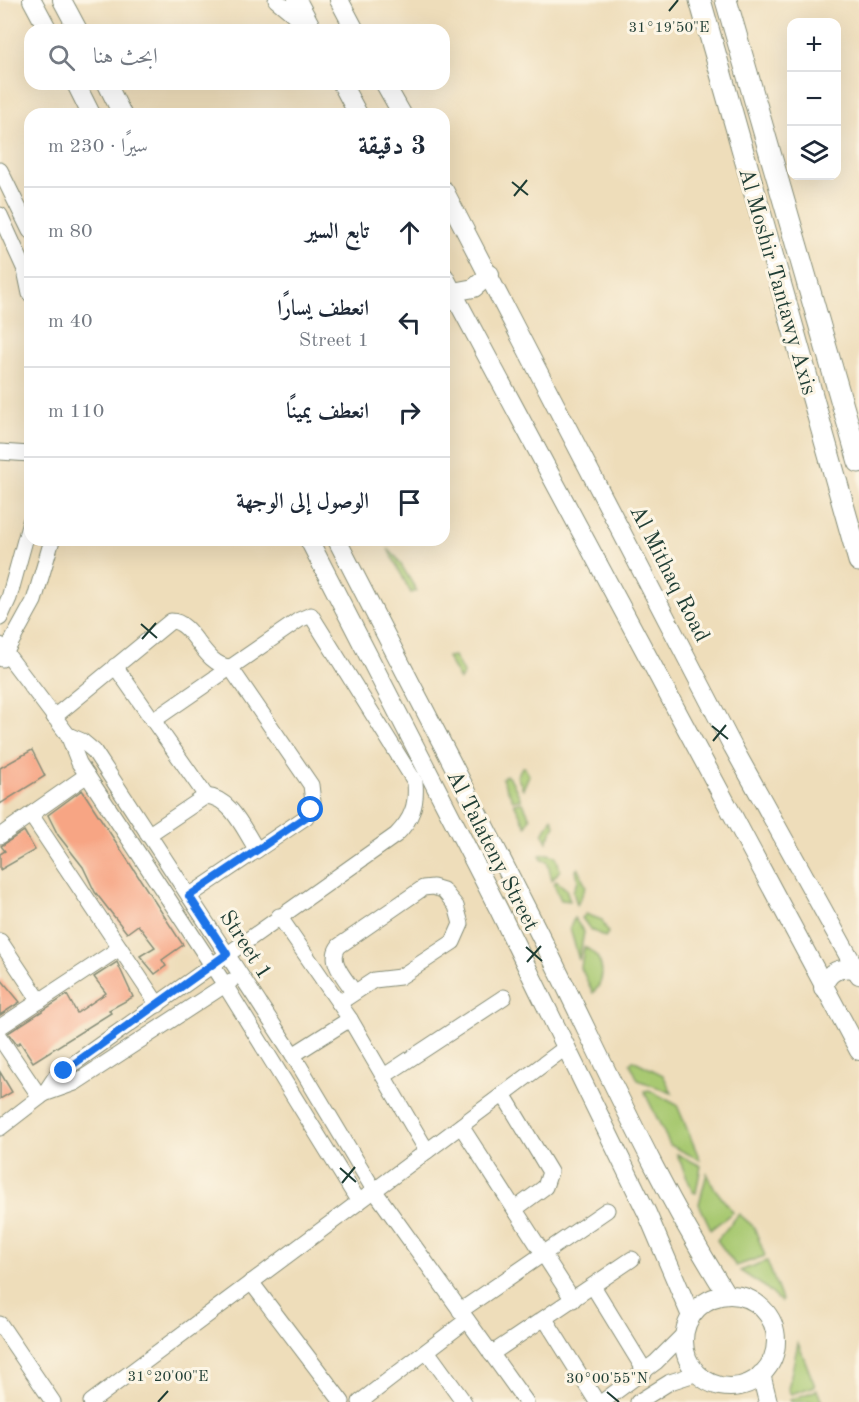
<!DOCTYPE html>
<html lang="ar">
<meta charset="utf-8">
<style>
:root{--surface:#fff;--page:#f2f2f3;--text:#1f2937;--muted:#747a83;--line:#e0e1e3}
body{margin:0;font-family:"Old Standard TT",Amiri,serif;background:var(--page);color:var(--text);direction:rtl}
.controls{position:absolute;right:18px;top:18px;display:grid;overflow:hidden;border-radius:12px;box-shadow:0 6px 24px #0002}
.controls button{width:54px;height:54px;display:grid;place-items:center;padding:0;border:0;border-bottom:2px solid var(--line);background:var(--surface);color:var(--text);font:30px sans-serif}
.stop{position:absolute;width:18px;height:18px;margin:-14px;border:4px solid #1a73e8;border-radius:50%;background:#fff}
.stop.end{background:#1a73e8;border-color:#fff;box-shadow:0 2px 6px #0008}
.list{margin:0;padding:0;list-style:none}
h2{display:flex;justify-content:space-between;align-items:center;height:78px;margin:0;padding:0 24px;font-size:26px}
h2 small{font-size:20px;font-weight:400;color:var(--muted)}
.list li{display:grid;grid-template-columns:39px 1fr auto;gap:18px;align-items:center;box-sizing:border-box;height:90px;padding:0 24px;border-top:2px solid var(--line)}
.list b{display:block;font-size:22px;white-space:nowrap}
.list p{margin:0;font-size:20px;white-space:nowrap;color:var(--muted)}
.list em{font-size:20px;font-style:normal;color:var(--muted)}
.icon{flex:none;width:33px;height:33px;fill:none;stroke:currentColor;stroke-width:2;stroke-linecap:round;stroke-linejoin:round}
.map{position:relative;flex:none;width:859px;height:1402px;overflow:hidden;direction:ltr}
.search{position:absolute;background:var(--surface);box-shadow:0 6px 24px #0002;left:24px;top:24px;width:426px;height:66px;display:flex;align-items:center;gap:15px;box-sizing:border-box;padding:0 21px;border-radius:18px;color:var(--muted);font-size:22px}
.panel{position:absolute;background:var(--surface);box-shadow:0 6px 24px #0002;left:24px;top:108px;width:426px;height:438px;border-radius:18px;direction:rtl}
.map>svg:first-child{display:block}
</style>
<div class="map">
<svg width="859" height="1402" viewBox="0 0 859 1402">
<rect width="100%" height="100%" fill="#fcf5e5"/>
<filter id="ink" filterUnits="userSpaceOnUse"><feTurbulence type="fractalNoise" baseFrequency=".0167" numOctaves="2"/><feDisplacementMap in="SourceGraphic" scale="12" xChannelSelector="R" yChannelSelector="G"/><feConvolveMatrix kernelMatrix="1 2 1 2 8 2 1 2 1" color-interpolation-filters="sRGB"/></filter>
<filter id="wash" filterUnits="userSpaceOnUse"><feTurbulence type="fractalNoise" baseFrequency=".008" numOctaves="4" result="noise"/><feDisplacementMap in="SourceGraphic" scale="24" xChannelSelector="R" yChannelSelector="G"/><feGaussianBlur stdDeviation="1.35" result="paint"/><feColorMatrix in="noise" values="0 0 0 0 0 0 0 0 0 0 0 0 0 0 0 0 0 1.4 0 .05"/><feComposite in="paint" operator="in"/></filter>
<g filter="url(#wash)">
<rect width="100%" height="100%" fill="#eeddba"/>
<g fill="#a8c971" stroke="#648352" stroke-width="1.5">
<path d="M 388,549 L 397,558 L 417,591 L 411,593 Z"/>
<path d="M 454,656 L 464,674 L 460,680 L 447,657 Z"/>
<path d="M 522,767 L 524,767 L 529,775 L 523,789 L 517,776 Z"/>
<path d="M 506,775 L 512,781 L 521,800 L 513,800 L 502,779 Z"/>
<path d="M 514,803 L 523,803 L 530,818 L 526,826 Z"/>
<path d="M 552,818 L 555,825 L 547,842 L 543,834 Z"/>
<path d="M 548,854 L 556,856 L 560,870 L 552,880 L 547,861 L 542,860 L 540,855 Z"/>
<path d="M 578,868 L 586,887 L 577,905 L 573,891 L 578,881 L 576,870 Z"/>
<path d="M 556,881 L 566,889 L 570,901 L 561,900 L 554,885 Z"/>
<path d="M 586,914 L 602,920 L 608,933 L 605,937 L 590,929 L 582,918 Z"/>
<path d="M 574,918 L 584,932 L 579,960 L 570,928 Z"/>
<path d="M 584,947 C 603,955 608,978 593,993 L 581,968 Z"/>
<path d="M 633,1060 L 663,1075 L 672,1093 L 638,1080 L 630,1063 Z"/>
<path d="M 649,1090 L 677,1105 L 700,1160 L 670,1145 L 644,1091 Z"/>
<path d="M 677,1154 L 701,1166 L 696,1193 L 693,1192 Z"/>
<path d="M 707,1173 L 715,1189 L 733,1212 L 711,1229 L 699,1204 Z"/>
<path d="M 739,1214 L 754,1227 L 765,1256 L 736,1266 L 717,1240 Z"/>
<path d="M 767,1261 L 782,1300 L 781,1302 L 765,1287 L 740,1271 Z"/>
<path d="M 798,1343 L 815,1386 L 791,1394 L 788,1389 Z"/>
<path d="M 817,1390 L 822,1402 L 791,1402 L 790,1400 Z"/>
</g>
<g id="blocks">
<g fill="#f7a584">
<path d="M 32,750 L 45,776 L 0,804 L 0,768 Z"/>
<path d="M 82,790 L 183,945 L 162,960 L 166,966 L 155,974 L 140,956 L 155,947 L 138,925 L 127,933 L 95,892 L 83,867 L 58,835 L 48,815 Z"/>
<path d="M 24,831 L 35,850 L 0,870 L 0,854 L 5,851 L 1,846 Z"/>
<path d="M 117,962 L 133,997 L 109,1010 L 111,1013 L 33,1062 L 20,1042 L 17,1045 L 8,1033 L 67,995 L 77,1013 L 106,993 L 94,977 Z"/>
<path d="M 0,978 L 20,1002 L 0,1015 Z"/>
<path d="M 0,1072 L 12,1092 L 0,1099 Z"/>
</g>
</g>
</g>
<g filter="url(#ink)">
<use href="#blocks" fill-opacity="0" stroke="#868d77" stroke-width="1.5"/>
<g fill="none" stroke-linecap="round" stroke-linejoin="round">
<g stroke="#868d77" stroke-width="17">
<g id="minor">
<path d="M 276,0 L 311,29"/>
<path d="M 0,170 L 30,231"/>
<path d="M 0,215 L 25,270 L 30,294"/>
<path d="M 0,452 L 30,454"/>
<path d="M 0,618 L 9,598 L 30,522"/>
<path d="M 0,645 L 68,735 L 79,763 L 225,985 L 359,1202"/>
<path d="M 2,659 L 34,601 L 52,540"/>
<path d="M 115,666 L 206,796"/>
<path d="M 54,717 L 171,621 C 194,621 202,665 230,667 L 311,785 L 313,802 L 306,817 L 189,896"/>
<path d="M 68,735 L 82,741 L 94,751 L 293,1055 L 374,1190 L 526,1402"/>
<path d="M 31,815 L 158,1005"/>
<path d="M 148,835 L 206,796 C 232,798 244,831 257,850"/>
<path d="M 0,836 L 87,775"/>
<path d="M 279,916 L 350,1019 L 427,1151"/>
<path d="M 0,941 L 40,1001"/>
<path d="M 339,1003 L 374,980 L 400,977 L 453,942 L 461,924 L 456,906 L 443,890 L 433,887 L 423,888 L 339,946 C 327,961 346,979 354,992"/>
<path d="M 0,1027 L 120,948"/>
<path d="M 0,1038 L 40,1097"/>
<path d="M 293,1055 L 350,1019"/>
<path d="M 384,1076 L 504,997"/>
<path d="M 44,1094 L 75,1083 L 231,981"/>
<path d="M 503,1094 L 550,1172 L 545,1187 L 515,1209"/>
<path d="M 461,1126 L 573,1300"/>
<path d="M 0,1128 L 44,1094 L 56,1076 L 396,835 C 412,819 417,805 415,782 L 311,615 L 299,620 L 154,720"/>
<path d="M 251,1282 L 342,1402"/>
<path d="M 593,1286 L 645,1371"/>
<path d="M 460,1311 L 607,1210"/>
<path d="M 545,1319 L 597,1402"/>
<path d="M 0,1324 L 53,1402"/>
<path d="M 427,1351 L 464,1402"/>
<path d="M 491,1354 L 632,1259"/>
<path d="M 91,1402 L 565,1048"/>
<path d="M 360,1402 L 467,1320"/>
<path d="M 602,1402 L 656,1362 L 685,1333"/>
<path d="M 638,1402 L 670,1382 L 698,1373"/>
</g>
</g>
<g stroke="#868d77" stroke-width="20">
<g id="major">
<path d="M 32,0 L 48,30"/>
<path d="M 62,0 L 78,30"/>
<path d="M 297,0 L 313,30"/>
<path d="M 339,0 L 355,30"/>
<path d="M 76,84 L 91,114"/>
<path d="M 107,84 L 122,114"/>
<path d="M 342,84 L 358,114"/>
<path d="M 385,84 L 402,114"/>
<path d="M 444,190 L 733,747 L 859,975"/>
<path d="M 444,276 L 859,1051"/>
<path d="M 453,292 L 474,288 L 490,274"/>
<path d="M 309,540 L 499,910 L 647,1213 L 691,1316"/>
<path d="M 337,540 C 408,679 481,817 551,957 C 607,1070 659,1187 727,1295"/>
<path d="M 823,988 C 828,971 839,967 855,969"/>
<circle cx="730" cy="1341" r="46"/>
<path d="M 761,1374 L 768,1402"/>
</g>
</g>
<g stroke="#868d77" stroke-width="23">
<g id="highway">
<path d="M 700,0 L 859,561"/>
<path d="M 726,0 L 859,462"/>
</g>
</g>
<use href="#minor" stroke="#fff" stroke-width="15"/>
<use href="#major" stroke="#fff" stroke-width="18"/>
<use href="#highway" stroke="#fff" stroke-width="21"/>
</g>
</g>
<g fill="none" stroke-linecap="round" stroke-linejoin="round" filter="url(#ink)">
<path stroke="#1a73e8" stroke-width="8" d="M 64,1071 L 227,954 L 189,896 L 306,817 L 311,810"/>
</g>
<path fill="none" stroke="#1f3d34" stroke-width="2" d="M 669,11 L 678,0M 512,182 L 528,195M 514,196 L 527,180M 141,624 L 157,638M 142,639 L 156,623M 712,726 L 728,739M 713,741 L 726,725M 526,947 L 542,961M 527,962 L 541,946M 340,1168 L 356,1182M 342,1183 L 355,1167M 607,1392 L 619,1402M 158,1402 L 168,1391"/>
<g text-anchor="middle" stroke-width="6" stroke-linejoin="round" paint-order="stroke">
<g font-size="22" fill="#1f3d34" stroke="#fcf5e5">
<text transform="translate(779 281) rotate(74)" y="8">Al Moshir Tantawy Axis</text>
<text transform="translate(671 573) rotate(63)" y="8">Al Mithaq Road</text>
<text transform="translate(494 850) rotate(63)" y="8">Al Talateny Street</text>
<text transform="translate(247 944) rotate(57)" y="8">Street 1</text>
</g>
</g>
<g font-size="15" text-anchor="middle" fill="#1f3d34" stroke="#fcf5e5" stroke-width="6" stroke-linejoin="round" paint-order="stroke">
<text x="669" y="32">31°19'50"E</text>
<text x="168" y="1381">31°20'00"E</text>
<text x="607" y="1383">30°00'55"N</text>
</g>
</svg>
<div class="controls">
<button>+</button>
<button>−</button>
<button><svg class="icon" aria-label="layers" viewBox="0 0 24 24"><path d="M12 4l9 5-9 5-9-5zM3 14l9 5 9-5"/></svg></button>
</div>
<div class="stop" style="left:311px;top:810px"></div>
<div class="stop end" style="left:64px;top:1071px"></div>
<div class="search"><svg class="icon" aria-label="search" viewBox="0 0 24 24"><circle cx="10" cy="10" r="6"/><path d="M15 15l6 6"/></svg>ابحث هنا</div>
<section class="panel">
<h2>3 دقيقة<small>سيرًا · 230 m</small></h2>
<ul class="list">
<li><svg class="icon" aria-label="ahead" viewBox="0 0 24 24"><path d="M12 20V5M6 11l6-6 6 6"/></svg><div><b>تابع السير</b></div><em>80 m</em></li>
<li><svg class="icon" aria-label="left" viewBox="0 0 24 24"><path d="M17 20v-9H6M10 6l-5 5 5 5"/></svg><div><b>انعطف يسارًا</b><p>Street 1</p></div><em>40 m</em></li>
<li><svg class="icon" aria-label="right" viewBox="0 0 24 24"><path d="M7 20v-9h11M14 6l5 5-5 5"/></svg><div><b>انعطف يمينًا</b></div><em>110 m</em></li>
<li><svg class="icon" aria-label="arrive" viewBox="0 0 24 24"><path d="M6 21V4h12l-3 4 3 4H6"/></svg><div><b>الوصول إلى الوجهة</b></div></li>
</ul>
</section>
</div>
